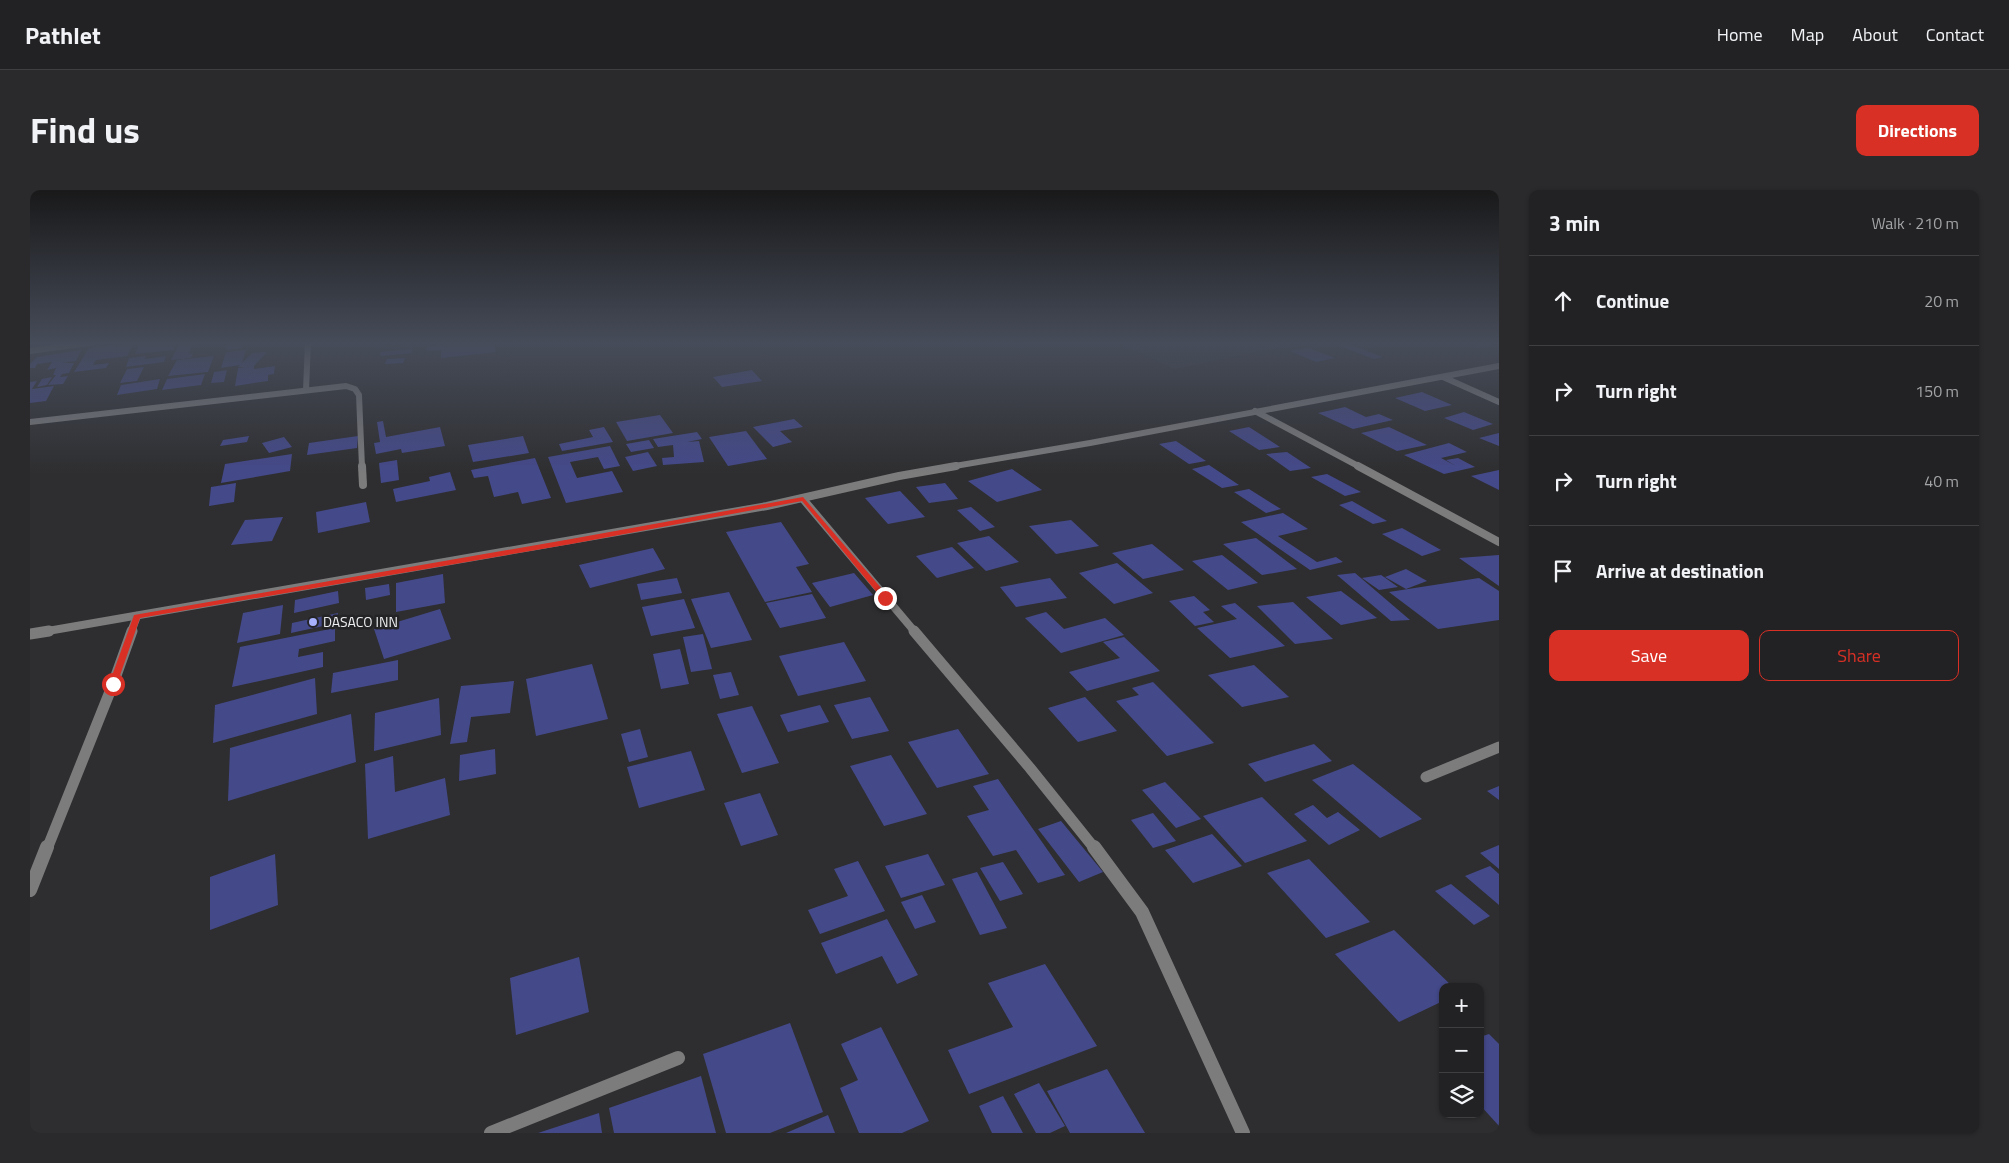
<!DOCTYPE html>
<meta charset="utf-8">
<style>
:root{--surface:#222224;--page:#2a2a2c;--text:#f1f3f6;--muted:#a2a4a6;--line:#3f3f41;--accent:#d93025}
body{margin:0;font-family:"Titillium Web",sans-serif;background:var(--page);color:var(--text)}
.controls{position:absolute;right:15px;bottom:15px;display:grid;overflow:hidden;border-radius:10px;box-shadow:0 1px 4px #0004}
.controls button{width:45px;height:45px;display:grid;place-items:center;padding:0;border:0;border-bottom:1px solid var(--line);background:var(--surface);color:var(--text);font:25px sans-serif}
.stop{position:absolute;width:15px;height:15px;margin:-11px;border:4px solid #d93025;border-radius:50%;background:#fff}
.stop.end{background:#d93025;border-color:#fff;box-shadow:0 1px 5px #0008}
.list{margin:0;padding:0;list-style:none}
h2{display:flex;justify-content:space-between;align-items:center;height:65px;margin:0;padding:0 20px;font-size:21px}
h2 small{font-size:16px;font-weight:400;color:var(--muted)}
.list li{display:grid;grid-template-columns:32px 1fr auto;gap:15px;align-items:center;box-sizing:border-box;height:90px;padding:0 20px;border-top:1px solid var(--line)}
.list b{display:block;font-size:19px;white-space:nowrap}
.list em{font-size:16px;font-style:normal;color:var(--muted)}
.actions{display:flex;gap:10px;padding:15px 20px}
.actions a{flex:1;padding:11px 0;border:1px solid var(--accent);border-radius:10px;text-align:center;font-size:18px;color:var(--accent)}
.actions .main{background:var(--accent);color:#fff}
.icon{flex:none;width:28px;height:28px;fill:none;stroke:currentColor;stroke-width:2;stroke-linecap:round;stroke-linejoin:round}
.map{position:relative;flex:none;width:1469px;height:943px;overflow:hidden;border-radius:10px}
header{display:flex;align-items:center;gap:30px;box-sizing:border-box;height:70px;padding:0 25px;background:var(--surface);border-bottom:1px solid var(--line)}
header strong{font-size:24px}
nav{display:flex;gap:28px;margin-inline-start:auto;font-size:18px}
.intro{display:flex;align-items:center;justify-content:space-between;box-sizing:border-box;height:120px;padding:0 30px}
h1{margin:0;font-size:35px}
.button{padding:12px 22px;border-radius:10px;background:var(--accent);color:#fff;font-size:18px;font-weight:700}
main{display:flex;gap:30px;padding:0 30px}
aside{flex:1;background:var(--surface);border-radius:10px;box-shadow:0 1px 4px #0004}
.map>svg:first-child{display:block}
</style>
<header>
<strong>Pathlet</strong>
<nav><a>Home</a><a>Map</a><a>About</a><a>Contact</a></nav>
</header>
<div class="intro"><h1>Find us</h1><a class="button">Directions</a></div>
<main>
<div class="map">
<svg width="1469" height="943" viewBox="0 0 1469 943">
<rect width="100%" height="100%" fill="#2e2e30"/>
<path fill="#35363e" d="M 1085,152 L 1273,152 L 1145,179 Z"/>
<g fill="#44498a">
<path d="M 125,152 L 146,152 L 143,160 L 105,164 L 109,154 Z"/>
<path d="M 150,152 L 170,152 L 170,153 L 163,154 L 159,164 L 163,163 L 161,168 L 141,170 Z"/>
<path d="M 198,152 L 214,152 L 212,158 L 196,160 Z"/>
<path d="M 444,152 L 471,153 L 464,154 L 466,162 L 411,168 L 411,160 L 397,161 L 397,157 Z"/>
<path d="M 1438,152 L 1469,152 L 1469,153 L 1452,157 Z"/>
<path d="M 104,153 L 97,166 L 66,170 L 63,175 L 79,173 L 76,178 L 44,182 L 59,158 Z"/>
<path d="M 1316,153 L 1353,167 L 1344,169 L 1307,155 Z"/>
<path d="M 1279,158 L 1305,168 L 1286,172 L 1260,161 Z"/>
<path d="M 382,159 L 382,163 L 350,166 L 351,162 Z"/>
<path d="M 51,160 L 46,171 L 32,173 L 44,173 L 39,183 L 32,184 L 30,187 L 38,186 L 33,194 L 18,195 L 26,185 L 23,185 L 26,178 L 17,180 L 22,172 L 7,174 L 5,178 L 0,178 L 0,174 L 7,167 Z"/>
<path d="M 216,160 L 212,173 L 222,163 L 237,162 L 224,176 L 224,179 L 245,176 L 244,184 L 238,185 L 238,191 L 205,196 L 208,178 L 215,177 L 208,177 L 210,175 L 191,178 L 196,162 Z"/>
<path d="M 116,166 L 115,169 L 136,166 L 134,172 L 96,177 L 99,168 Z"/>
<path d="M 184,166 L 178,182 L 138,186 L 147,170 Z"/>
<path d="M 375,168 L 373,173 L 355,174 L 357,169 Z"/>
<path d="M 114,177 L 107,191 L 90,193 L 97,179 Z"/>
<path d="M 197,180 L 194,192 L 181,193 L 184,182 Z"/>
<path d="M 722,180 L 732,191 L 692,197 L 683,187 Z"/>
<path d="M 175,184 L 171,195 L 132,200 L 137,189 Z"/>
<path d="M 22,187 L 17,195 L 7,197 L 12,189 Z"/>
<path d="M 130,189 L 127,199 L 87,205 L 91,195 Z"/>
<path d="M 7,191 L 2,199 L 24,196 L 16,211 L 0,213 L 0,192 Z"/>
<path d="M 1392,202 L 1422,215 L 1395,221 L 1365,208 Z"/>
<path d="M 1315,217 L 1336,227 L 1349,224 L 1363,230 L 1323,239 L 1288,223 Z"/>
<path d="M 1434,222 L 1463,234 L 1443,240 L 1414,228 Z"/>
<path d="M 630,225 L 643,243 L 597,251 L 586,232 Z"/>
<path d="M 764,229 L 773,237 L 750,241 L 762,252 L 743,257 L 723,237 Z"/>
<path d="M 353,231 L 356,247 L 410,237 L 415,256 L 372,263 L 371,259 L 346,264 L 344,253 L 350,252 L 347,232 Z"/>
<path d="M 574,237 L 583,252 L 532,261 L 529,254 L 563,247 L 559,240 Z"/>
<path d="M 1219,237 L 1250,257 L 1229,260 L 1199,241 Z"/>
<path d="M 1359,237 L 1397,255 L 1367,261 L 1331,243 Z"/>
<path d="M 716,241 L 737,269 L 698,276 L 679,247 Z"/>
<path d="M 667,242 L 672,249 L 657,252 L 669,251 L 674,272 L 633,275 L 632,268 L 644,267 L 643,255 L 628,257 L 623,249 Z"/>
<path d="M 1469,243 L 1469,256 L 1449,248 Z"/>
<path d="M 219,246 L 217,252 L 190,256 L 193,250 Z"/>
<path d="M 328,246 L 327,258 L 277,265 L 279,253 Z"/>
<path d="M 493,246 L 499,263 L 443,272 L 438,255 Z"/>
<path d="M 254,247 L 262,257 L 239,263 L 232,253 Z"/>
<path d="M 619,250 L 624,258 L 601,262 L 596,254 Z"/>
<path d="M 1146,251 L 1176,271 L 1159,274 L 1129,254 Z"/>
<path d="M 1419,253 L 1437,262 L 1411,268 L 1426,276 L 1416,270 L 1428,268 L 1445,277 L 1414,284 L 1374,265 Z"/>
<path d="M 580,256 L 590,276 L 574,279 L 568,267 L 540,272 L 547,288 L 582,281 L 593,302 L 536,313 L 518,267 Z"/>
<path d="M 618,262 L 627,276 L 603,281 L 595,267 Z"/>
<path d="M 1257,262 L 1281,278 L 1260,281 L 1236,264 Z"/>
<path d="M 262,264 L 260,281 L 191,293 L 195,274 Z"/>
<path d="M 505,268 L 521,308 L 492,314 L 488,302 L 464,307 L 458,286 L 444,288 L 441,280 Z"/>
<path d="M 367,270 L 369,290 L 351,293 L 349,273 Z"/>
<path d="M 1179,275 L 1209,295 L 1192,298 L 1162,279 Z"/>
<path d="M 982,279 L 1012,300 L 967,312 L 938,291 Z"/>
<path d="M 1469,280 L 1469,300 L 1441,286 Z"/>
<path d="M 420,282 L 426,300 L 366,312 L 363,299 L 400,291 L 399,287 Z"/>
<path d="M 1297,284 L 1331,302 L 1315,306 L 1281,287 Z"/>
<path d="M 206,293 L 204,312 L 179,316 L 181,297 Z"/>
<path d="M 915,293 L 928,309 L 899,313 L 886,297 Z"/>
<path d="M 1219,299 L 1251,319 L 1236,323 L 1204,302 Z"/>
<path d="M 870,301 L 895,327 L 858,334 L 835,308 Z"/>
<path d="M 1322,311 L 1357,331 L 1343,334 L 1309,315 Z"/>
<path d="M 336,312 L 340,332 L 288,343 L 286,322 Z"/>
<path d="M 941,317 L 965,337 L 950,341 L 927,320 Z"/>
<path d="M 1253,323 L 1278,339 L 1248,346 L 1287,372 L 1306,367 L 1313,372 L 1280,380 L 1211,332 Z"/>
<path d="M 253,327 L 242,351 L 201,355 L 215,330 Z"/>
<path d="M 1041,330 L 1069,356 L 1026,364 L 999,336 Z"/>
<path d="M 751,332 L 779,374 L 766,377 L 782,402 L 735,412 L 696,342 Z"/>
<path d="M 1372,338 L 1411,360 L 1392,366 L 1352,344 Z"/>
<path d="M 959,346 L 989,372 L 956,381 L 927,353 Z"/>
<path d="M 1226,348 L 1267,379 L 1232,385 L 1193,354 Z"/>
<path d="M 1122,354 L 1154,380 L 1113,389 L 1082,363 Z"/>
<path d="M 922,357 L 944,378 L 907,388 L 886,366 Z"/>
<path d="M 623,358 L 635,379 L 560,398 L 549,375 Z"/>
<path d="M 1192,365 L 1228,393 L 1198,400 L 1162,371 Z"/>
<path d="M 1469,365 L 1469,396 L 1429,368 Z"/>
<path d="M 1087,373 L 1123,403 L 1084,414 L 1049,383 Z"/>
<path d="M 1376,379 L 1397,391 L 1376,399 L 1355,387 Z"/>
<path d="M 824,383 L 843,405 L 800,417 L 782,393 Z"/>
<path d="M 1325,383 L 1380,430 L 1361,431 L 1307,385 Z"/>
<path d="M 413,384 L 415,413 L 366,422 L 366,393 Z"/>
<path d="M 1351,385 L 1354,387 L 1368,397 L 1349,400 L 1332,388 Z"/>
<path d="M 647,388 L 652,403 L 611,410 L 607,394 Z"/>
<path d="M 1020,388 L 1037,408 L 986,417 L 970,397 Z"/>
<path d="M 1449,388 L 1469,401 L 1469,430 L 1408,439 L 1359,402 Z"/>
<path d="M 359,394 L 360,405 L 336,410 L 335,398 Z"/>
<path d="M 308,401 L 309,413 L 264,423 L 265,410 Z"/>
<path d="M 1311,401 L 1347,428 L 1311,435 L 1276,407 Z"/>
<path d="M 699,402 L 722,450 L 681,458 L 661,409 Z"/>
<path d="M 782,404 L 796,428 L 750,438 L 736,413 Z"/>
<path d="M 1164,406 L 1180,420 L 1173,422 L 1184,432 L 1165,436 L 1139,411 Z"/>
<path d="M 654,409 L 665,438 L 621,446 L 612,417 Z"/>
<path d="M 1263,412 L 1303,449 L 1265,454 L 1227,416 Z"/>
<path d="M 1205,413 L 1255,456 L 1200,468 L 1167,438 L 1207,429 L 1191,416 Z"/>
<path d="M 253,415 L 250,444 L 207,453 L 213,423 Z"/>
<path d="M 410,419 L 421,449 L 354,469 L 344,439 Z"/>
<path d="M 1016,422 L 1034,439 L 1075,428 L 1094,445 L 1031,463 L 995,428 Z"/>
<path d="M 308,423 L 307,433 L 261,443 L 262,433 Z"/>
<path d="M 305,438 L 305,451 L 269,459 L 268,467 L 293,462 L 293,477 L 202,497 L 210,457 Z"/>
<path d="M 673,444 L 682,479 L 661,482 L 653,447 Z"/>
<path d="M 1094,447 L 1130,481 L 1057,501 L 1039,482 L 1090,468 L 1073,452 Z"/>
<path d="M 814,452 L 836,491 L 768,506 L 749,466 Z"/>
<path d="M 650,459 L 659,494 L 631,499 L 623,464 Z"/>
<path d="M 368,470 L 368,490 L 301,503 L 303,483 Z"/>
<path d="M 562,474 L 578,529 L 506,546 L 496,489 Z"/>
<path d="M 1224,475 L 1259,507 L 1212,517 L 1178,485 Z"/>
<path d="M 701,482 L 709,505 L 690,509 L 683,485 Z"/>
<path d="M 285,488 L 287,524 L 183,553 L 185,515 Z"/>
<path d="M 484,491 L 480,523 L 441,527 L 437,552 L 420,554 L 431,496 Z"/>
<path d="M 1123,492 L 1184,553 L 1137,566 L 1086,511 L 1109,505 L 1102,498 Z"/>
<path d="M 840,507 L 859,541 L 822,549 L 804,515 Z"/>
<path d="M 1055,507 L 1087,541 L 1048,552 L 1018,518 Z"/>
<path d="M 409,508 L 411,545 L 344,561 L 345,523 Z"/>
<path d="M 790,515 L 799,532 L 758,542 L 750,525 Z"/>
<path d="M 722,516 L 749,573 L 712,583 L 687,524 Z"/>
<path d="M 321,524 L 326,572 L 198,611 L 200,558 Z"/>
<path d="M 610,539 L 618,567 L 599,572 L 591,544 Z"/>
<path d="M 928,539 L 959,584 L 907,598 L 878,552 Z"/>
<path d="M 1284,554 L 1302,571 L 1235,592 L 1218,574 Z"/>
<path d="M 465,559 L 466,584 L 429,591 L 430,565 Z"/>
<path d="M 661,561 L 675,600 L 609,618 L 597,577 Z"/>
<path d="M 861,565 L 897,624 L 854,636 L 820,576 Z"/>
<path d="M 363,566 L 365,602 L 415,588 L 420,625 L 338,649 L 335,574 Z"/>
<path d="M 1323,574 L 1392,629 L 1350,648 L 1282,590 Z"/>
<path d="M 968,589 L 1035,685 L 1008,693 L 986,660 L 963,666 L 937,626 L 959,620 L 943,596 Z"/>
<path d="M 1135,592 L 1171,629 L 1146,638 L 1112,600 Z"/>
<path d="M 1469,596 L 1469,610 L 1457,601 Z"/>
<path d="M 730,603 L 748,645 L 711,656 L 694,613 Z"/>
<path d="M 1232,607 L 1277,651 L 1215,673 L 1173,626 Z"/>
<path d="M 1283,615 L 1297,628 L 1308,622 L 1330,640 L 1299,655 L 1264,624 Z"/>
<path d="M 1123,623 L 1146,651 L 1123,658 L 1101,630 Z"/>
<path d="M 1031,631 L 1073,682 L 1049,692 L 1008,639 Z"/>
<path d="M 1182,644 L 1212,676 L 1163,693 L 1135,660 Z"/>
<path d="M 1469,655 L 1469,679 L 1450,663 Z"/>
<path d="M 245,664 L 248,715 L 180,740 L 180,687 Z"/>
<path d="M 898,664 L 915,695 L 871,708 L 855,676 Z"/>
<path d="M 1279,669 L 1340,732 L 1296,748 L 1237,683 Z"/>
<path d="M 828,671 L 855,721 L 790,744 L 778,720 L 818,706 L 804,679 Z"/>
<path d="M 973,672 L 993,704 L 970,711 L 950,678 Z"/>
<path d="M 1460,676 L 1469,684 L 1469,715 L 1435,686 Z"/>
<path d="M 947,682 L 977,738 L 950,745 L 922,689 Z"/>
<path d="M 1421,694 L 1460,726 L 1444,735 L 1405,701 Z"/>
<path d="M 892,705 L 906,732 L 885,739 L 871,712 Z"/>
<path d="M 857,729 L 888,785 L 867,794 L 852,766 L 806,784 L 791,753 Z"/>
<path d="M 1364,740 L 1423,797 L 1413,797 L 1413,811 L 1369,832 L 1305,764 Z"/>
<path d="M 549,767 L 559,822 L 486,845 L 480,788 Z"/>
<path d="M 1015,774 L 1067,856 L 939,904 L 918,860 L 983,837 L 958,793 Z"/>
<path d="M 760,833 L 793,922 L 740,943 L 696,943 L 673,864 Z"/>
<path d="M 851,837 L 899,931 L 872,943 L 829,943 L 810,898 L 828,890 L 811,854 Z"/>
<path d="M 1459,844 L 1469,854 L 1469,936 L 1450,915 L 1450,847 Z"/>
<path d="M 1077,879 L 1115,943 L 1040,943 L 1017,901 Z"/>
<path d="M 671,886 L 686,943 L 584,943 L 579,918 Z"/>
<path d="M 1009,893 L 1035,936 L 1020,943 L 1006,943 L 984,904 Z"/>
<path d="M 973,906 L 993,943 L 962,943 L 949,916 Z"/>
<path d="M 569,923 L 572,943 L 508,943 Z"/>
<path d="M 798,925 L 805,943 L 756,943 Z"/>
</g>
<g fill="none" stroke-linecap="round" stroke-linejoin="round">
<g stroke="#7c7c7d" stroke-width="6">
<path d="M 0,161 L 64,152"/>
<path d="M 1413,187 L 1469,212"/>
<path d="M 276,200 L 278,152"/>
<path d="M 1225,221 L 1330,277"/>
<path d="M 0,232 L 316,196 L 325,199 L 329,205 L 332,277"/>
<path d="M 919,277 L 1060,253 L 1469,176"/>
</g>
<g stroke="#7c7c7d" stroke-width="8">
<path d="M 332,276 L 333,295"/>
<path d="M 1328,276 L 1469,352"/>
<path d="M 773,309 L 885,442"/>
<path d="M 12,442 L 737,316 L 869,286 L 926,276"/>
<path d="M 101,442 L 107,426"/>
</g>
<g stroke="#7c7c7d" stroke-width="11">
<path d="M 884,441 L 1000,578 L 1065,659"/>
<path d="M 0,444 L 19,441"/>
<path d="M 1396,587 L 1469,557"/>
<path d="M 17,659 L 83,494 L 102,441"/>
</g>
<g stroke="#7c7c7d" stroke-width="14">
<path d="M 1064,657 L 1112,722 L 1213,943"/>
<path d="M 0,700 L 17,657"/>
<path d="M 461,943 L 648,868"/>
</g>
</g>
<linearGradient id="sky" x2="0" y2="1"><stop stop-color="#19191a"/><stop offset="0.54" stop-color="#464c59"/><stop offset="1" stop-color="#464c59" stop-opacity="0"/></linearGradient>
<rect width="1469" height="284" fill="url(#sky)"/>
<path fill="#d93025" d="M 773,307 L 858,406 L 858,410 L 853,410 L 772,311 L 541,354 L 110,428 L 87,494 L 83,497 L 79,494 L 104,425 L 541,349 Z"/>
<circle fill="#a7b1fc" stroke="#242427" stroke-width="2" cx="283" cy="432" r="5"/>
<g text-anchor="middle" stroke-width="5" stroke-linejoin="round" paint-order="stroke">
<g font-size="14" fill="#edeeef" stroke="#242427" text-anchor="start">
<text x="293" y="437">DASACO INN</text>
</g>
</g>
</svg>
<div class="controls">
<button>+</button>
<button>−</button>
<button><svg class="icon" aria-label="layers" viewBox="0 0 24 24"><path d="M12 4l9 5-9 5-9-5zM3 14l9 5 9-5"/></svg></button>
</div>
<div class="stop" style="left:83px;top:494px"></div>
<div class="stop end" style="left:855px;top:408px"></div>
</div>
<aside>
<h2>3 min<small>Walk · 210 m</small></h2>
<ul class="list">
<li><svg class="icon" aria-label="ahead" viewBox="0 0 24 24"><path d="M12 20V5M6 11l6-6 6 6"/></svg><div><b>Continue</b></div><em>20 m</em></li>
<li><svg class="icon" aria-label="right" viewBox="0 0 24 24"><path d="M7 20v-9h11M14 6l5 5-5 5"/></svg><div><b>Turn right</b></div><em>150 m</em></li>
<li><svg class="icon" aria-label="right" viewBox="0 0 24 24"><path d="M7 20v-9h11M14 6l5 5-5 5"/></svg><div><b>Turn right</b></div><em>40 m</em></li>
<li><svg class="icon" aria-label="arrive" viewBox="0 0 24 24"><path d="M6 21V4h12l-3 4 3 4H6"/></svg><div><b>Arrive at destination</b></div></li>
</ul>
<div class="actions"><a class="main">Save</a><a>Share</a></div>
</aside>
</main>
